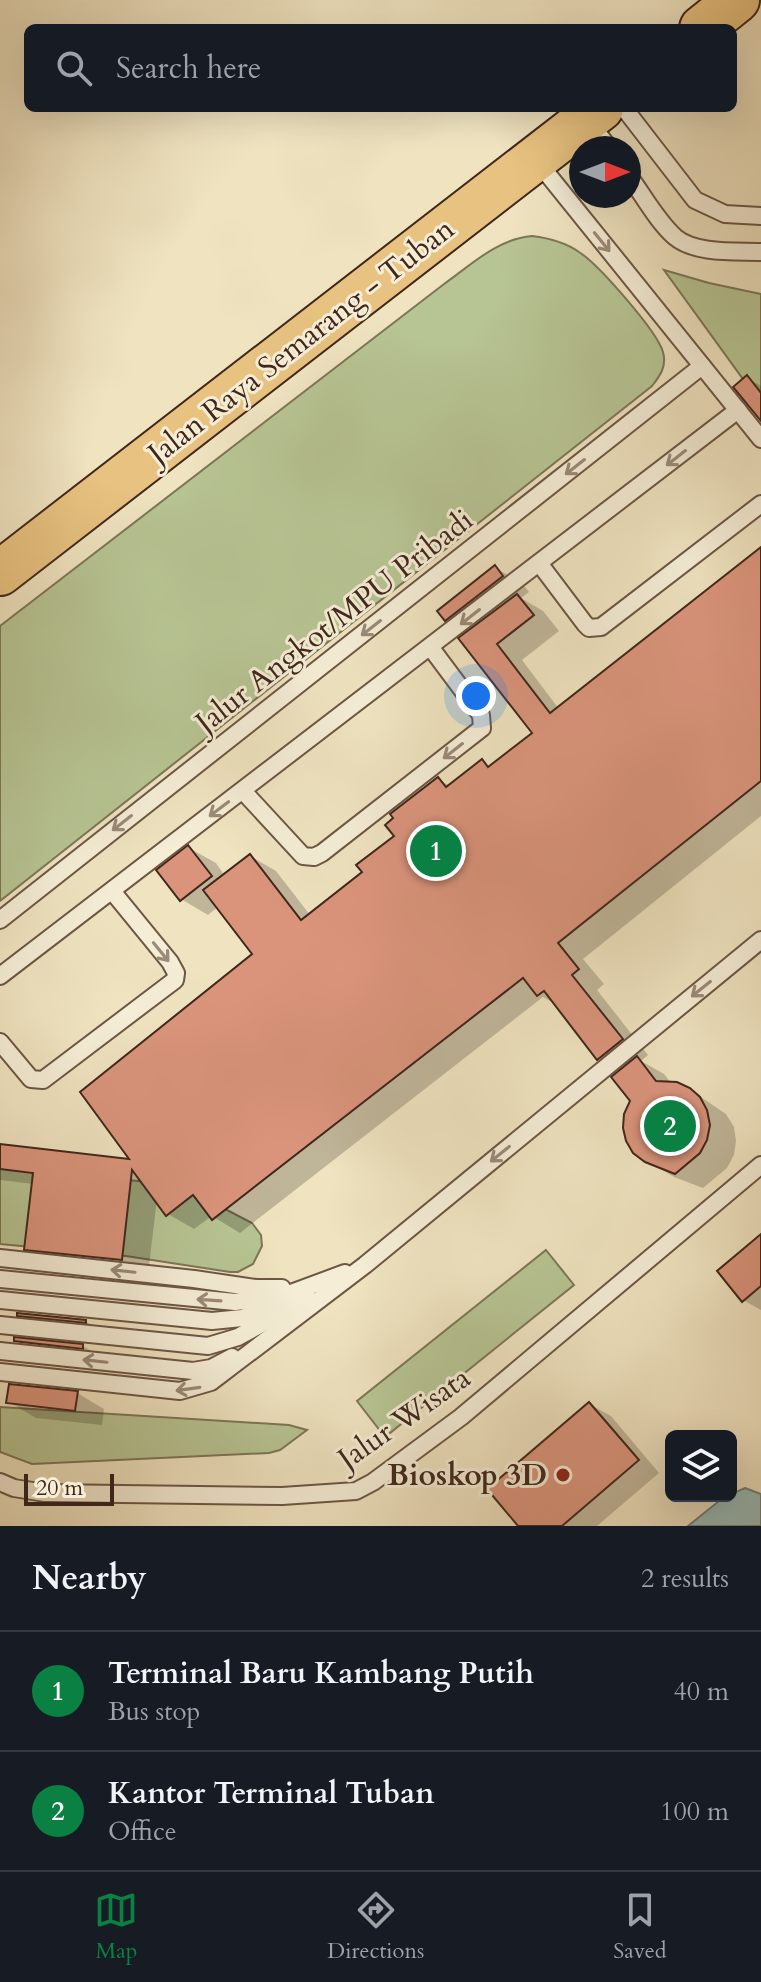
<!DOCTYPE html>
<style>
:root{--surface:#171b24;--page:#20242c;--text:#f1f3f6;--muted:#9ea1a6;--line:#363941;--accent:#0b8043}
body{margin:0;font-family:Cardo,serif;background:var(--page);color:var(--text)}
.controls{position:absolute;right:24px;bottom:24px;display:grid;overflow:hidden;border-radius:12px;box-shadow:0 8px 32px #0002}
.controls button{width:72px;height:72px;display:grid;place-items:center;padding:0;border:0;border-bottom:2px solid var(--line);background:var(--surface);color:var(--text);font:40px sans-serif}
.compass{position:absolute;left:569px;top:136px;width:72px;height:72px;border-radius:50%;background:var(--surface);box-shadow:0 8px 32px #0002;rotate:90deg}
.scale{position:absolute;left:24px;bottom:20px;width:90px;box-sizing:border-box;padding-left:8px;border:4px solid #40271b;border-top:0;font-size:22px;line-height:28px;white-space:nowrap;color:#40271b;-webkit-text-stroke:6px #f5edd6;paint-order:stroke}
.you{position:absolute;left:476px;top:696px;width:28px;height:28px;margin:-20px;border:6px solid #fff;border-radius:50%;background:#1a73e8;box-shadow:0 0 0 12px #1a73e833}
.badge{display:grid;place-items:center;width:52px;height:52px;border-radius:50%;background:var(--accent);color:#fff;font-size:26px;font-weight:700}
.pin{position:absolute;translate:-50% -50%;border:4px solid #fff;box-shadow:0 2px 8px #0006}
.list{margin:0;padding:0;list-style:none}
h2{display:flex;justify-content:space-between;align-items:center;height:104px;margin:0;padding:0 32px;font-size:34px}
h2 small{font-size:26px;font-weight:400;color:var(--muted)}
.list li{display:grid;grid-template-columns:52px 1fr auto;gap:24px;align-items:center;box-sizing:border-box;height:120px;padding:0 32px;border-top:2px solid var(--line)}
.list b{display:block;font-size:30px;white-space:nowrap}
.list p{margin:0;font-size:26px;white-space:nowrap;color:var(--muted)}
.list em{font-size:26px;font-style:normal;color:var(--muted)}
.icon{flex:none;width:44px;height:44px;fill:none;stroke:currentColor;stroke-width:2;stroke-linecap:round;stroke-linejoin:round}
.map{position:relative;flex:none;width:761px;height:1526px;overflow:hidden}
.search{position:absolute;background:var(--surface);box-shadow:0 8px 32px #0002;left:24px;right:24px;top:24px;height:88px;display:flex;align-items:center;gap:20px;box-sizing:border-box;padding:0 28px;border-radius:12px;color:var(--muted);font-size:30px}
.sheet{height:344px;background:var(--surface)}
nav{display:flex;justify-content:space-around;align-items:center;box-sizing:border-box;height:112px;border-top:2px solid var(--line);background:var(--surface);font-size:22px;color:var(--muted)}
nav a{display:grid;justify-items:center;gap:4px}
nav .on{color:var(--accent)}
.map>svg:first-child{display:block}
</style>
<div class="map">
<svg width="761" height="1526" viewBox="0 0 761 1526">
<rect width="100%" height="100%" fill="#efe3c0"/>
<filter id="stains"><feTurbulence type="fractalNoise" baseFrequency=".0025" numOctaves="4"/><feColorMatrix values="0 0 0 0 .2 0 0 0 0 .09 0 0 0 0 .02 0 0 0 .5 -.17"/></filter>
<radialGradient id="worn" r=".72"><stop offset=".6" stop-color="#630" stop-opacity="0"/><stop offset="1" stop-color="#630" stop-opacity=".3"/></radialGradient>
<g fill="#b7c493" stroke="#7c7657" stroke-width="2">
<path d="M 532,236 C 548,238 565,242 579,252 C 598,264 657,331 663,352 C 667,366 660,376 652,386 L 0,901 L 0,626 L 444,284 C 471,265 497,239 532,236 Z"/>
<path d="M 664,270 L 709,283 L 761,294 L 761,404 Z"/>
<path d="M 0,1167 L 148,1182 L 206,1199 L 252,1223 L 261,1235 L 262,1246 L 253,1264 L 238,1272 L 230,1272 L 126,1256 L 0,1244 Z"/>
<path d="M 546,1250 L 574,1285 L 385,1437 L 357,1401 Z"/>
<path d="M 0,1407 L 289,1425 L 307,1430 L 280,1450 L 269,1453 L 32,1464 L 0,1452 Z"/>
</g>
<path fill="#9bbdb8" stroke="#778179" stroke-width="2" d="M 745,1488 L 761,1494 L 761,1526 L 688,1526 L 724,1497 Z"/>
<g fill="#0003">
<path d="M 747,378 L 761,386 L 761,418 Z"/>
<path d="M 761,558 L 761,816 L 583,959 L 604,984 L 597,990 L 648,1055 L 641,1061 L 664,1074 L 672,1084 L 689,1089 L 726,1114 L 734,1127 L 736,1141 L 734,1155 L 727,1168 L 703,1188 L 674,1177 L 646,1160 L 632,1101 L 621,1071 L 599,1058 L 557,1005 L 543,997 L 240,1233 L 212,1216 L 194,1229 L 168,1214 L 157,1199 L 148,1274 L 53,1264 L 27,1248 L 34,1184 L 0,1180 L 0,1146 L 134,1161 L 255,954 L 218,907 L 208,915 L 181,899 L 189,848 L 216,863 L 225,876 L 250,856 L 276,871 L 310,915 L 364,873 L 396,836 L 438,779 L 450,786 L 482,762 L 491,767 L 534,733 L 469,633 L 446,619 L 495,568 L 522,583 L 529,592 L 521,598 L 543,611 L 559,631 L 522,660 L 559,709 Z"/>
<path d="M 761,1236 L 761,1310 L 743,1300 Z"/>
<path d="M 26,1316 L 86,1322 L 112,1337 L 46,1327 Z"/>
<path d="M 18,1341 L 83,1346 L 110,1362 L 43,1356 Z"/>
<path d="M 77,1393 L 104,1409 L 102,1425 L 36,1418 L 9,1402 Z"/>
<path d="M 589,1404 L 611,1416 L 659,1473 L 597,1526 L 521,1526 Z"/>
</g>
<g fill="#da947c" stroke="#40271b" stroke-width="2">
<path d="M 747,375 L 761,393 L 761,421 L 733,387 Z"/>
<path d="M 761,547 L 761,781 L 558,943 L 579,969 L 572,975 L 623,1039 L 597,1060 L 544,991 L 537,996 L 523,978 L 212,1220 L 193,1195 L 166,1216 L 132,1170 L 122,1260 L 24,1250 L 33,1173 L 0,1169 L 0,1144 L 129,1159 L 80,1092 L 252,954 L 203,890 L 250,854 L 301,920 L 362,872 L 356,865 L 394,836 L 385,825 L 393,818 L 390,814 L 438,777 L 446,787 L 482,759 L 488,767 L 532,733 L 458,638 L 517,594 L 534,615 L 497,644 L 550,713 Z"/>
<path d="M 495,565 L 503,576 L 445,621 L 437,611 Z"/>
<path d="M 188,845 L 212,876 L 180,901 L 156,870 Z"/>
<path d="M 637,1056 L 656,1081 L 677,1082 L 690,1088 L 700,1097 L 707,1110 L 710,1125 L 707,1140 L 700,1153 L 675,1174 L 645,1162 L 633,1153 L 626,1141 L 623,1128 L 624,1114 L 630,1101 L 611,1077 Z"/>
<path d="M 761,1234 L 761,1286 L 742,1302 L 717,1271 Z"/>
<path d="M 17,1313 L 86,1320 L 86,1323 L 17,1316 Z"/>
<path d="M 14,1337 L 83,1344 L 83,1349 L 14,1341 Z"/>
<path d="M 9,1384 L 78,1391 L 75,1411 L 6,1403 Z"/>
<path d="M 589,1402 L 639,1460 L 562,1526 L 518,1526 L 487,1489 Z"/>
</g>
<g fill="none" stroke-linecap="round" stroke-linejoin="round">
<g stroke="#6c5644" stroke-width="20">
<g id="service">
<path d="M 624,108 L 695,200 L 725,214 L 761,216"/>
<path d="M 588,120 L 609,148"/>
<path d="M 537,161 L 761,439"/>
<path d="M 629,176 C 643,195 657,221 675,237 C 695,254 735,251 761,252"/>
<path d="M 539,563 L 585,624 L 589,628 L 601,627 L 761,504"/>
<path d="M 243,791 L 303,856 L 314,857 L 322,853 L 482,728 L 481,715 L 431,648"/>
<path d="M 0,920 L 702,366"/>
<path d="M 0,976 L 738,410"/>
<path d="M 0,1042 L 31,1079 L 43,1080 L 175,980 L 176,973 L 170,962 L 112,891"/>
<path d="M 0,1258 L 194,1279 L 256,1288 L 282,1288"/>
<path d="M 0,1279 L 235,1302 L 283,1296 L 345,1273"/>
<path d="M 0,1300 L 212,1321 L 242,1318 L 284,1303"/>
<path d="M 0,1325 L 208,1346 L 238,1337 L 308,1298"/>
<path d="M 0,1351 L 193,1371 L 211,1368 L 232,1357"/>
<path d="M 0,1372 L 180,1391 L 211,1382 L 365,1265 L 761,940"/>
<path d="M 0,1482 L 14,1488 L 45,1493 L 282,1496 L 356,1491 L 373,1482 L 461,1417 L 761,1165"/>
</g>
</g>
<g stroke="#40271b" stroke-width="48">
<g id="trunk">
<path d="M 702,28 L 737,0"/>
<path d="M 0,573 L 601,108"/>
</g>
</g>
<use href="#service" stroke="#f5edd6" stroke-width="16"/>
<use href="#trunk" stroke="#e8c280" stroke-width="44"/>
</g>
<defs><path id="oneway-shaft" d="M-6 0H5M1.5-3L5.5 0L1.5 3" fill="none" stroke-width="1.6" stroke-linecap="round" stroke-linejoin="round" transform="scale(2)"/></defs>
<g stroke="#9a8a78">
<use href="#oneway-shaft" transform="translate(602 242) rotate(51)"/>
<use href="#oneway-shaft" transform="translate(676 458) rotate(142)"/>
<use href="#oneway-shaft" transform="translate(575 467) rotate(142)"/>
<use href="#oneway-shaft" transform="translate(470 617) rotate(142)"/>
<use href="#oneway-shaft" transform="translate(371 628) rotate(142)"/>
<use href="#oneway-shaft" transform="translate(453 751) rotate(142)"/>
<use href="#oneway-shaft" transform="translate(219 809) rotate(143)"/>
<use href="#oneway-shaft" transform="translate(122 823) rotate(142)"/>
<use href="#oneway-shaft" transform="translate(161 952) rotate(51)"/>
<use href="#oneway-shaft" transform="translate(701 989) rotate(141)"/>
<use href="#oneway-shaft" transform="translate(500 1154) rotate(141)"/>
<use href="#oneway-shaft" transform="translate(123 1271) rotate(-174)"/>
<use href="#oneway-shaft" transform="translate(209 1300) rotate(-176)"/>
<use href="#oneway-shaft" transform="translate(95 1361) rotate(-174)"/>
<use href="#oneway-shaft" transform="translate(188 1389) rotate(172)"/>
</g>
<circle fill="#8f2418" stroke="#f5edd6" stroke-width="3" cx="563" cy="1475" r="8"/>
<g text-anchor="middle" stroke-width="6" stroke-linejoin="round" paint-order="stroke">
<g font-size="30" fill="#40271b" stroke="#f5edd6">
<text transform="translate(301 341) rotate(-38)" y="10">Jalan Raya Semarang - Tuban</text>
<text transform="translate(334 621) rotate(-38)" y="10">Jalur Angkot/MPU Pribadi</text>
<text transform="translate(404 1418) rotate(-35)" y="10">Jalur Wisata</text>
</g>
<g font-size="30" font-weight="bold" fill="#40271b" stroke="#f5edd6" text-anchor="end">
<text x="547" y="1485">Bioskop 3D</text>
</g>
</g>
<rect width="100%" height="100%" filter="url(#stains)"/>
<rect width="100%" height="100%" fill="url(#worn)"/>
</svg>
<div class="controls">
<button><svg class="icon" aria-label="layers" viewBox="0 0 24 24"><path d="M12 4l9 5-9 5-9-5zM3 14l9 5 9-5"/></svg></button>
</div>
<svg class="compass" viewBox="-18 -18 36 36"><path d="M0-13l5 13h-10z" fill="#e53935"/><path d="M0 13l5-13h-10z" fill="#9ea1a6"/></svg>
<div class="scale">20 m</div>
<div class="you"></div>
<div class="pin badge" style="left:436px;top:851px">1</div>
<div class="pin badge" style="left:670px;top:1126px">2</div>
<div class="search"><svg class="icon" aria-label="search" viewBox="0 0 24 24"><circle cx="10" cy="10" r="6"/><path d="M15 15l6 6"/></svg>Search here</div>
</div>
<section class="sheet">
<h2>Nearby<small>2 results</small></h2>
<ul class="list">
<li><span class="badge">1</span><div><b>Terminal Baru Kambang Putih</b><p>Bus stop</p></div><em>40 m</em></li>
<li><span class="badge">2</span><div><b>Kantor Terminal Tuban</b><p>Office</p></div><em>100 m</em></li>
</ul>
</section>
<nav>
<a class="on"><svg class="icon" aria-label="map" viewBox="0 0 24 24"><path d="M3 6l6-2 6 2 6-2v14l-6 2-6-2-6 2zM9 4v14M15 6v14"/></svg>Map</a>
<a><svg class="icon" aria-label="directions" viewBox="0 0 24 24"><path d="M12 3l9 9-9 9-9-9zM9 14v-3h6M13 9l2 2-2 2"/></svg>Directions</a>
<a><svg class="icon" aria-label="saved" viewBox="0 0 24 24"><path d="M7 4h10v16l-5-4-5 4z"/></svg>Saved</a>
</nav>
